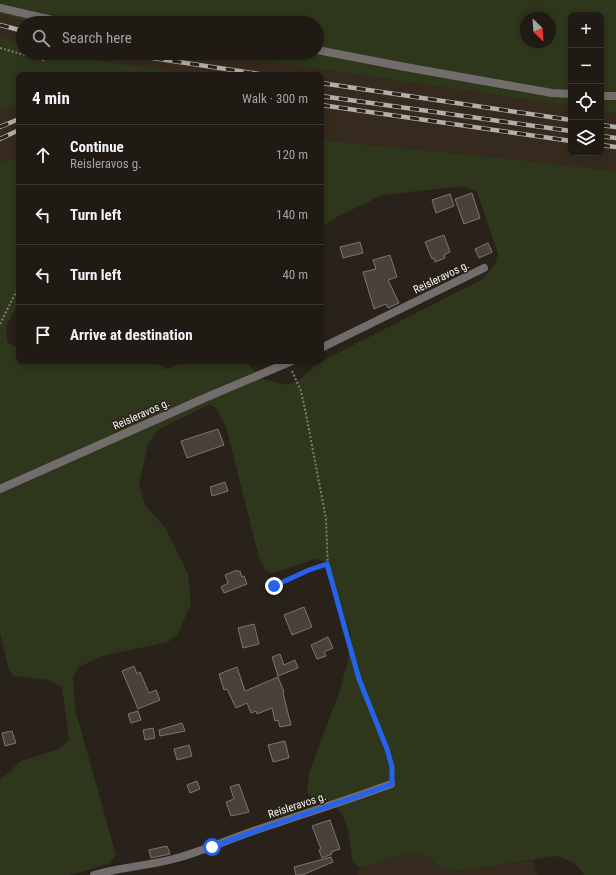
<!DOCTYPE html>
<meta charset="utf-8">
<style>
:root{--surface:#1f1a14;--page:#2c2722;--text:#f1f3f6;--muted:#a1a1a0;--line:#3c3834}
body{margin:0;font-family:"Roboto Condensed",sans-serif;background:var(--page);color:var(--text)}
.controls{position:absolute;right:12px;top:12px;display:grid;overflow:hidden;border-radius:8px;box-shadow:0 2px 6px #0003}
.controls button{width:36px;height:36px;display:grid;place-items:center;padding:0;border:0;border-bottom:1px solid var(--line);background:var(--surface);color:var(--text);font:20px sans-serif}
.compass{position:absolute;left:520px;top:12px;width:36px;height:36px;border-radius:50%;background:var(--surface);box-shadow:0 2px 6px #0003;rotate:155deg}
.stop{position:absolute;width:12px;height:12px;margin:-9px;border:3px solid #2563eb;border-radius:50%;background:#fff}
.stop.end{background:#2563eb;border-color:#fff;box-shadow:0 1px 4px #0008}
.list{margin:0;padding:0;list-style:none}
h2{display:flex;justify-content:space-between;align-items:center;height:52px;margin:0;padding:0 16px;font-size:17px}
h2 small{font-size:13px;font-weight:400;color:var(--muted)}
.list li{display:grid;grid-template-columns:26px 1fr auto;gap:12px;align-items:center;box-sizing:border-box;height:60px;padding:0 16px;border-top:1px solid var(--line)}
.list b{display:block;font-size:15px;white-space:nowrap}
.list p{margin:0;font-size:13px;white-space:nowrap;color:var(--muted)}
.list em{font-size:13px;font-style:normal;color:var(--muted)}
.icon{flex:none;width:22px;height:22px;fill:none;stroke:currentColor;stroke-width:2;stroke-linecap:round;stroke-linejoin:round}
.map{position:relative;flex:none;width:616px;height:875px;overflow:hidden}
.search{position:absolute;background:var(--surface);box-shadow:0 2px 6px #0003;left:16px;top:16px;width:308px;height:44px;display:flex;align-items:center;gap:10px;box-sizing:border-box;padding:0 14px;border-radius:22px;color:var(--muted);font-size:15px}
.panel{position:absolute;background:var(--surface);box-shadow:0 2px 6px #0003;left:16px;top:72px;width:308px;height:292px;border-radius:8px}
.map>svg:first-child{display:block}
</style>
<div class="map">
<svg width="616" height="875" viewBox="0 0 616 875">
<rect width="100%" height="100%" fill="#29221b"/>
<g fill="#362a1e">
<path d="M 0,15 L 31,23 L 23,23 L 23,44 L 0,37 Z"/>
<path d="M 58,53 L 207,53 L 571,106 L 571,153 L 601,153 L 601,111 L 616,113 L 616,171 L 504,158 L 321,140 L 321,75 L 204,75 L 72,57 Z"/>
<path d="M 19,105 L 19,156 L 0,163 L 0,111 Z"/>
<path d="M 414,852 L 427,856 L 439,867 L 454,872 L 533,860 L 537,875 L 356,875 L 360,868 Z"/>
</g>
<g fill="#2e361b" fill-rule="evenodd">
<path d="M 0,0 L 616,0 L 616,113 L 601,111 L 601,15 L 571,15 L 571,106 L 207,53 L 317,53 L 317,23 L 31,23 L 0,15 ZM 526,18 L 550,18 L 550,42 L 526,42 Z"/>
<path d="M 0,37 L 23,44 L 23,53 L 58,53 L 72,57 L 204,75 L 19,75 L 19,105 L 0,111 Z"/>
<path d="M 321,140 L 504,158 L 616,171 L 616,875 L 584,875 C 577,863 569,859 555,856 L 454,872 L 439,867 L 427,856 L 414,852 L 360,868 L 353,863 C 349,843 350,811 328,801 C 324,799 317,800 312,799 L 307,792 L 309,773 L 340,690 L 348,660 L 351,636 L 330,570 L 323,561 L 316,559 L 272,573 L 266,571 L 260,561 L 227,430 L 218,410 L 210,404 L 158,430 L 148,444 L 139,484 L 145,505 L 166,529 L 188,574 L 191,604 L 178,634 L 168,642 L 102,656 L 79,667 L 73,677 L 75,709 L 116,855 L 108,864 L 70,875 L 0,875 L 0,780 L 21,761 L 59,749 L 69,740 L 62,687 L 48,680 L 14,676 L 8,667 L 0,632 L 0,163 L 19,156 L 19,302 L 6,326 L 7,342 L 19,349 L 19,361 L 44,361 L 48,363 L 52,361 L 153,361 L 166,369 L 190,361 L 246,361 L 259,378 L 288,385 L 302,378 L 316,364 L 481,280 L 494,266 L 498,254 L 477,192 L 464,186 L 382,195 L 335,218 L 321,227 Z"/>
</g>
<g fill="#4a423a" stroke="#7e756d">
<path d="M 472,193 L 480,218 L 464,224 L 455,199 Z"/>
<path d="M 450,194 L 454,206 L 436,213 L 432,200 Z"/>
<path d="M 444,235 L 450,252 L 444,255 L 445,258 L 435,262 L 434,258 L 432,259 L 425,242 Z"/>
<path d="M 360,242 L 363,253 L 343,258 L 340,247 Z"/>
<path d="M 488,243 L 492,252 L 479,258 L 475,249 Z"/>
<path d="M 390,255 L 397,277 L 388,280 L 399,303 L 388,308 L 386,304 L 374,309 L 363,272 L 376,269 L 373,260 Z"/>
<path d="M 218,429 L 224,445 L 187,458 L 181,441 Z"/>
<path d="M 225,482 L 228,491 L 212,496 L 210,487 Z"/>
<path d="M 237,570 L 238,572 L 240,571 L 242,577 L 244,576 L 247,584 L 224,593 L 221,587 L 228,583 L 225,575 Z"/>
<path d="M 304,607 L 312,627 L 292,635 L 284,615 Z"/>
<path d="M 254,624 L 259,644 L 243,648 L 238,628 Z"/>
<path d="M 328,637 L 333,648 L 324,652 L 326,656 L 317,659 L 311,645 Z"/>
<path d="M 280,654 L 284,665 L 295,660 L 298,668 L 278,676 L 272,657 Z"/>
<path d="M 134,666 L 137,674 L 140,672 L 149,693 L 156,690 L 160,700 L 138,709 L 122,671 Z"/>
<path d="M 237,667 L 245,691 L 278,677 L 284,692 L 283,693 L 291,725 L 280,727 L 278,720 L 275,721 L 272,708 L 257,714 L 256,711 L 251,713 L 247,703 L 236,708 L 227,689 L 224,690 L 219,674 Z"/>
<path d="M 138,711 L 141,720 L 131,723 L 128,714 Z"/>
<path d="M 182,723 L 185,731 L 160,736 L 159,730 Z"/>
<path d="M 153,728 L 155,738 L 145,740 L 143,730 Z"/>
<path d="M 12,731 L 16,743 L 5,746 L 2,733 Z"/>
<path d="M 285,741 L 289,758 L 273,762 L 268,745 Z"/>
<path d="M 189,745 L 192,756 L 177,760 L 174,749 Z"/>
<path d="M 197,781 L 200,789 L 190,793 L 187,785 Z"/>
<path d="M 239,784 L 249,812 L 231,816 L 226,802 L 234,799 L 230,787 Z"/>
<path d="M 330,820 L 340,849 L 331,852 L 332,854 L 322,858 L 319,850 L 321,849 L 312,826 Z"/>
<path d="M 167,846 L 170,854 L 151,858 L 149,850 Z"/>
<path d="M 331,857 L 333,862 L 302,875 L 296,875 L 294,867 Z"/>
</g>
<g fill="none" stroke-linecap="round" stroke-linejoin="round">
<g stroke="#817b75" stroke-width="2" stroke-dasharray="2 2" stroke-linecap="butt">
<path d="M 0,48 L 46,61"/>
<path d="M 0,324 L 19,286"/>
<path d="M 292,371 L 301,391 L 306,414 L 326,519 L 328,571 L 359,679 L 387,749 L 392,767 L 393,776"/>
<path d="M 274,585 L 309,570 L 327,564"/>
</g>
<g stroke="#726c6c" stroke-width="8">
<path d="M 0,8 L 65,23"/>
<path d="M 317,50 L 405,67 L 552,93 L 571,94"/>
<path d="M 601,96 L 616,96"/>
<path d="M 321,348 L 484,268"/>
<path d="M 0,489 L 207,397 L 292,361"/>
<path d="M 94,875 C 121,867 149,866 177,858 C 208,849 237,836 268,826 C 309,812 351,799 391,784"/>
</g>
<g stroke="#b4aea9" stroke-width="4.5">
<g id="rail">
<path d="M 0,25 L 23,31"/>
<path d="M 119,53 L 266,75"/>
<path d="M 321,83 L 571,120"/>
<path d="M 321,96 L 571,131"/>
<path d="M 321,105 L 571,141"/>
<path d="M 601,125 L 616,127"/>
<path d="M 0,127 L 19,119"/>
<path d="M 601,136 L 616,138"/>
<path d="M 0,139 L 19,130"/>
<path d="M 601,145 L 616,147"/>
</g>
</g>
<use href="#rail" stroke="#29221b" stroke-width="3" stroke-dasharray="9" stroke-linecap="butt"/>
</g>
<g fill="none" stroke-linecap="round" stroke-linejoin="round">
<path stroke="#2563eb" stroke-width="5" d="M 212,847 C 272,824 332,806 392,784 L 392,767 L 387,749 L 359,679 L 327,564 L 309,570 L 274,586"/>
</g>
<g text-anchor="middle" stroke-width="3" stroke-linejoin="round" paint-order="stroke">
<g font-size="11" fill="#f9f4ef" stroke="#29221b">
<text transform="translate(441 277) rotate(-26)" y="4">Reisleravos g.</text>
<text transform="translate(141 414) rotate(-24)" y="4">Reisleravos g.</text>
<text transform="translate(297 805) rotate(-18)" y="4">Reisleravos g.</text>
</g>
</g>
</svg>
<div class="controls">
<button>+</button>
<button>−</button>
<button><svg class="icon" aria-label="locate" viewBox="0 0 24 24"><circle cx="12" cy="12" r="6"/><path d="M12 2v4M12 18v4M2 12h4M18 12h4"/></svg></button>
<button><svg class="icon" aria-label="layers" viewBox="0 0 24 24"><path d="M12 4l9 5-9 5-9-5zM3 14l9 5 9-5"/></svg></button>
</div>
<svg class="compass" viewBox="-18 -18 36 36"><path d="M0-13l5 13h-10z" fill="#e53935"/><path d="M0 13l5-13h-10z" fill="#a1a1a0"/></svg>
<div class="stop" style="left:212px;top:847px"></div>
<div class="stop end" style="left:274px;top:586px"></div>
<div class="search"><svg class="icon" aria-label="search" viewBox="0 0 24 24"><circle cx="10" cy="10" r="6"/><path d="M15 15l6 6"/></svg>Search here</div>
<section class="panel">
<h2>4 min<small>Walk · 300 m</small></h2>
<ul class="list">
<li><svg class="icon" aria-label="ahead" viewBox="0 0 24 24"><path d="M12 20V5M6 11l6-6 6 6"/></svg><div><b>Continue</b><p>Reisleravos g.</p></div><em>120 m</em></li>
<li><svg class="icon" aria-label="left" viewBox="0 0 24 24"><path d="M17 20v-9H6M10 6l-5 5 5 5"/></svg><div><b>Turn left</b></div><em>140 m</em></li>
<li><svg class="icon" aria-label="left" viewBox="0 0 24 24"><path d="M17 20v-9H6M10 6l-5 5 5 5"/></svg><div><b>Turn left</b></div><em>40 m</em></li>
<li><svg class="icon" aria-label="arrive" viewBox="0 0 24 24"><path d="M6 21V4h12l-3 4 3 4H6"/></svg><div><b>Arrive at destination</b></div></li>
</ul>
</section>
</div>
